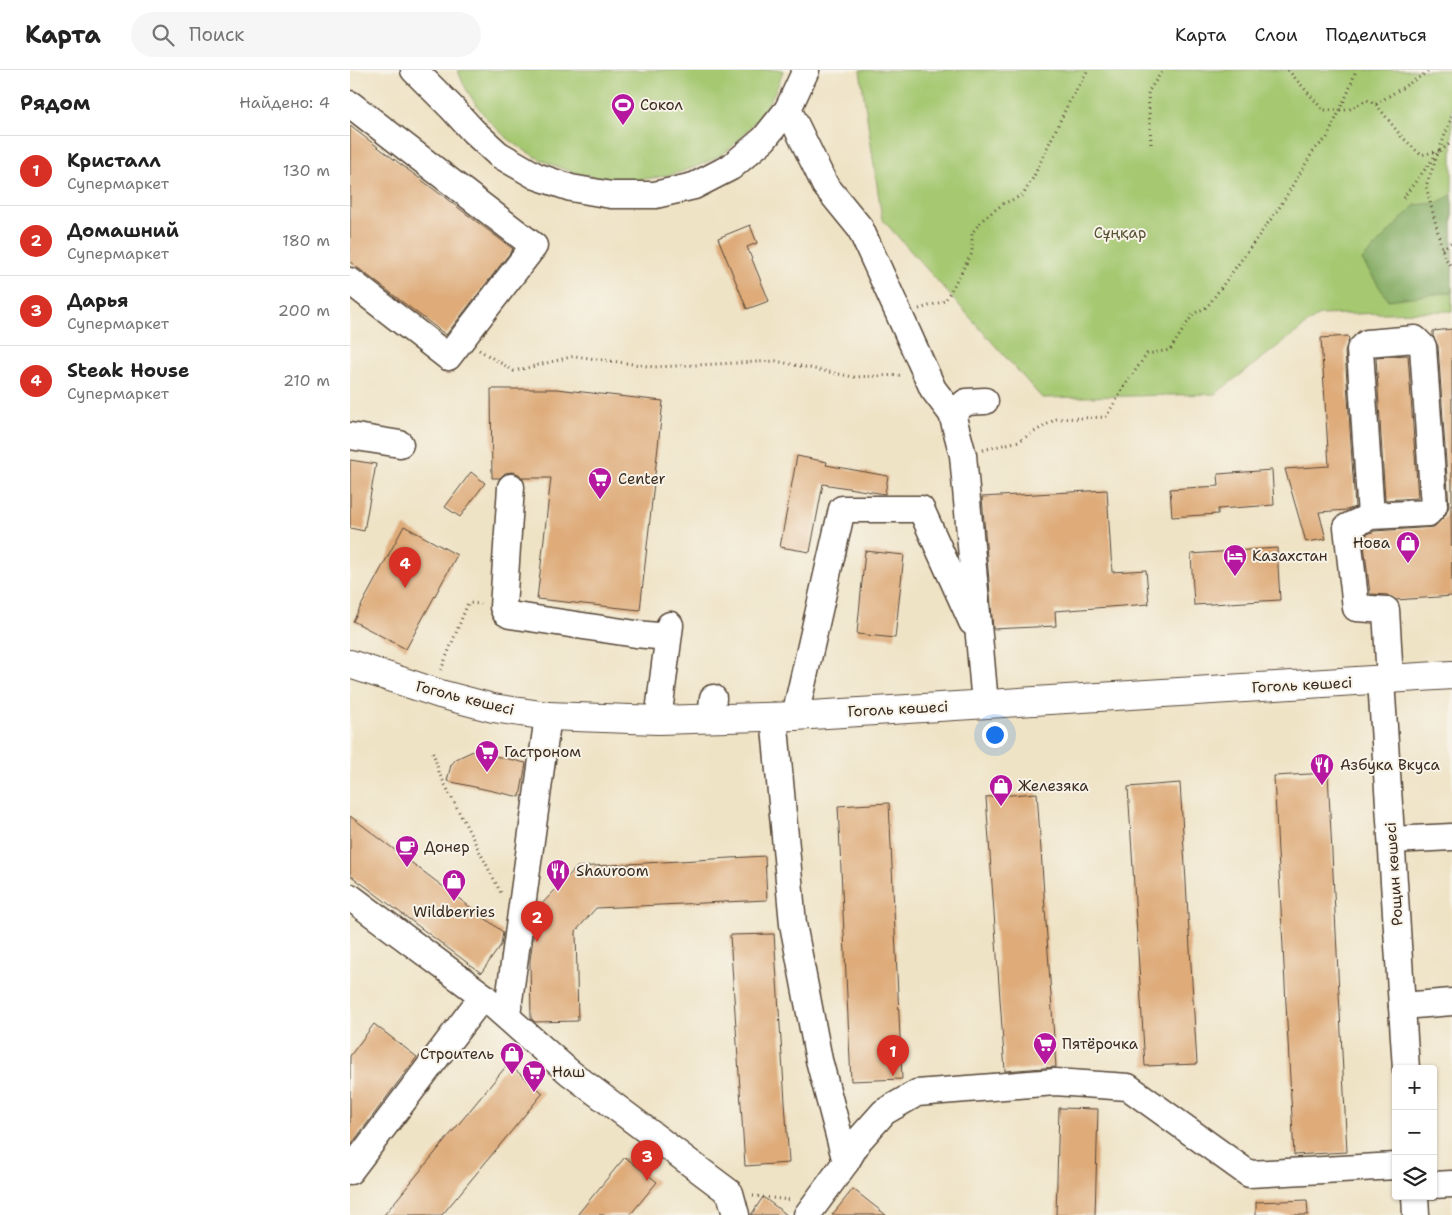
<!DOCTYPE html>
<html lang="ru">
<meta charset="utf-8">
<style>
:root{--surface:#fff;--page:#f6f6f6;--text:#222;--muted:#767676;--line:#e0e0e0;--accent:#d93025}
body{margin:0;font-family:"Shantell Sans",sans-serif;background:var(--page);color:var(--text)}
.controls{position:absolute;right:15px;bottom:15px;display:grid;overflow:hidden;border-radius:5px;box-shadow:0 1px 4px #0004}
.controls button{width:45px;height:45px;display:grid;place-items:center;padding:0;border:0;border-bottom:1px solid var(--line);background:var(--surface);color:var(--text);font:25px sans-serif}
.you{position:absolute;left:644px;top:664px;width:18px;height:18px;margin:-12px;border:4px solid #fff;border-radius:50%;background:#1a73e8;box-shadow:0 0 0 8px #1a73e833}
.badge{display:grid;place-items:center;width:32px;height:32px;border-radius:50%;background:var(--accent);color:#fff;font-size:16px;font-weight:700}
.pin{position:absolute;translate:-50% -41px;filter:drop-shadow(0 1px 2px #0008)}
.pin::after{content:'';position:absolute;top:26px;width:18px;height:15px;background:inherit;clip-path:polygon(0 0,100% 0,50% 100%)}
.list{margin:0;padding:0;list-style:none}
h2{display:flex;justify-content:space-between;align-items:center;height:65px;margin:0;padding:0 20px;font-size:21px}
h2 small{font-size:16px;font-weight:400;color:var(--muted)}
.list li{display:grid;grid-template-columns:32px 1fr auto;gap:15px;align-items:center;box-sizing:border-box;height:70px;padding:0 20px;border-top:1px solid var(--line)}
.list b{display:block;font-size:19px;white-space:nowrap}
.list p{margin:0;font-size:16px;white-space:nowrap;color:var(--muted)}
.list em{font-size:16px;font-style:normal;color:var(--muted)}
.icon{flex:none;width:28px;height:28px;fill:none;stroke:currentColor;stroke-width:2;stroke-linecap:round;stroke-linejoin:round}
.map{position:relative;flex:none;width:1102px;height:1145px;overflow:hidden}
header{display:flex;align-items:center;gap:30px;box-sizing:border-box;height:70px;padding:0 25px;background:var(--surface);border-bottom:1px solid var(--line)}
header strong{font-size:24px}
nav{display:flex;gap:28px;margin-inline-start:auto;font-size:18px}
.search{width:350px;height:45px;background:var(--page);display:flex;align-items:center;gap:12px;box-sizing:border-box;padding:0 18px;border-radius:28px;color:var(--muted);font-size:19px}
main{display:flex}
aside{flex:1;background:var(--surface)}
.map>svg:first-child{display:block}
</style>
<header>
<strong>Карта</strong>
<div class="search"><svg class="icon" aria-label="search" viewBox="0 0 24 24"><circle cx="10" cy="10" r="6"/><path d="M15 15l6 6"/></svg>Поиск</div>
<nav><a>Карта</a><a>Слои</a><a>Поделиться</a></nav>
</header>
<main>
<aside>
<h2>Рядом<small>Найдено: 4</small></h2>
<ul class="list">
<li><span class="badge">1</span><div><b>Кристалл</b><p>Супермаркет</p></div><em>130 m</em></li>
<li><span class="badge">2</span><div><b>Домашний</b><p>Супермаркет</p></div><em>180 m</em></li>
<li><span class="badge">3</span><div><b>Дарья</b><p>Супермаркет</p></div><em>200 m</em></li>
<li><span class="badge">4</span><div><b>Steak House</b><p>Супермаркет</p></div><em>210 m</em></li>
</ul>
</aside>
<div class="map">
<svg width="1102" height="1145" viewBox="0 0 1102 1145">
<rect width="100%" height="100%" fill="#f7f3e8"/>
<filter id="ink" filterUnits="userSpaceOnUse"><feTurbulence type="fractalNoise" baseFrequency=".02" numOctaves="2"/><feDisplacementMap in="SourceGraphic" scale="10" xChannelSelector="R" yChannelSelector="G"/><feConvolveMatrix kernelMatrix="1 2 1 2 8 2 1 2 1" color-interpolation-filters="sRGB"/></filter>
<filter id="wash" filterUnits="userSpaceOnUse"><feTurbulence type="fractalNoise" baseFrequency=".0096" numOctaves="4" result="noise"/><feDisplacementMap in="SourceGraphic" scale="20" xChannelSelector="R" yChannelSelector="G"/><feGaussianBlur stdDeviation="1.12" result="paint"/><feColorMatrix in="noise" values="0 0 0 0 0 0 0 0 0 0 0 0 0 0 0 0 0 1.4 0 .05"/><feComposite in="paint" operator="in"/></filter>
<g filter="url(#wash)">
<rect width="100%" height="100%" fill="#efe3c6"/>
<g fill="#a5c871" stroke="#707948">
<path d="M 108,0 L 433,0 C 429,18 418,35 406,50 C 398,60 388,72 378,80 C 369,87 357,92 347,96 C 276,126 184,105 135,46 C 124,32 113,17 108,0 Z"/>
<path d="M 510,0 L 1102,0 L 1102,241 L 969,245 L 865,324 L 692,328 L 532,149 Z"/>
</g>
<path fill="#84ac63" stroke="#606b40" d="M 1102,125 L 1102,222 L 1038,230 L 1012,190 L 1065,135 L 1086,133 Z"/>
<g id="blocks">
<g fill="#deab79">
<path d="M 0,56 L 163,179 L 96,265 L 0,192 Z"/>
<path d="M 400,155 L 407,173 L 397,177 L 419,231 L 397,239 L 368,168 Z"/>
<path d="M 1102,259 L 1102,434 L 1101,434 L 1102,526 L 1046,530 L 1037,525 L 1020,524 L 1013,466 L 1025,461 L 1084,457 L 1095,446 L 1099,436 L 1088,276 L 1083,266 L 1083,261 Z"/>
<path d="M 998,266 L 999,270 L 995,281 L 1005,437 L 997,440 L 969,442 L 976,469 L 956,472 L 935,399 L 979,396 L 971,268 Z"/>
<path d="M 1058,285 L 1068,428 L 1035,430 L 1026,287 Z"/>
<path d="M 141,319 L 206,319 L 313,331 L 290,540 L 187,529 L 201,408 L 172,408 L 169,404 L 162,402 L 155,403 L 150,408 L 142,408 Z"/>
<path d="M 447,386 L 477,392 L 476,395 L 538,406 L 535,424 L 473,414 L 460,482 L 430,477 Z"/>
<path d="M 0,390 L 26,394 L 14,461 L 0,458 Z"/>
<path d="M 922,400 L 924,435 L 868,439 L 868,444 L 822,447 L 820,419 L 869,416 L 868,404 Z"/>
<path d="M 121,402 L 135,413 L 110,447 L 95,437 Z"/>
<path d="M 757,420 L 762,502 L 796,500 L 799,534 L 705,541 L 706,556 L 643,559 L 632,427 Z"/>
<path d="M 54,456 L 107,485 L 56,579 L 3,551 Z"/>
<path d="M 927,478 L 930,530 L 844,535 L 841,484 Z"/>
<path d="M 515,481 L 554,485 L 545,568 L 507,564 Z"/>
<path d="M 123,681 L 176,693 L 170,727 L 97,711 L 101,695 L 106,689 Z"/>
<path d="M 978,703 L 997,1082 L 944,1085 L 924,706 Z"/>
<path d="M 830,713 L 847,994 L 795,996 L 778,717 Z"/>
<path d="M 687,723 L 706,997 L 655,1001 L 636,727 Z"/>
<path d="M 539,733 L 552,1009 L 501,1011 L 488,736 Z"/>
<path d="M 0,746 L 153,862 L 151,875 L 131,903 L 0,805 Z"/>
<path d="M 415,786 L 417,830 L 246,838 L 226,861 L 228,951 L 185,952 L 181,948 L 180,891 L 187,839 L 227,797 Z"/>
<path d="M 424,864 L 439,1093 L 395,1096 L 380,865 Z"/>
<path d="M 24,954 L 67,987 L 0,1076 L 0,986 Z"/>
<path d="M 158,994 L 193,1023 L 92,1145 L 34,1145 Z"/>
<path d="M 709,1038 L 748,1039 L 745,1145 L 706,1145 Z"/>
<path d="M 275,1087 L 307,1112 L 280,1145 L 227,1145 Z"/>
<path d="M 503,1119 L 536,1145 L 482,1145 Z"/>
<path d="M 413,1127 L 437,1145 L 401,1145 Z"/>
<path d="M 957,1130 L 958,1145 L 906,1145 L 906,1132 Z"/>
</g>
</g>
</g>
<g filter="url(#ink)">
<use href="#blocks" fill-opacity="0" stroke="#564637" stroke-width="1"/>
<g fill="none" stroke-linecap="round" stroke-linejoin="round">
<g stroke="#564637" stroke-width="29">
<g id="minor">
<path d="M 64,0 L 101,37 L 123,61 L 148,84 L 186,106 L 221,118 L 261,125 L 305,125 L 344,116 L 381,97 L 414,69 L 438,39 L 456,0"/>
<path d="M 0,34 L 184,176 L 98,287 L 0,211"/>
<path d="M 438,39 L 475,115 L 510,158 L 583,319 L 602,344 L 613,385 L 635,634"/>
<path d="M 602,344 L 616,332 L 635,331"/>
<path d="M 0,366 L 50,374"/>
<path d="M 161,417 L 153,537 L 155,542 L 160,545 L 286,564 L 318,567"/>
<path d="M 1021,446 L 1078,443 L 1084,436 L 1073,277 L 1065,269 L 1017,273 L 1010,280 L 1021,446 L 997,457 L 1006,538 L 1036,540 L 1040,610"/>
<path d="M 1031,610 L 1056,999"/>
<path d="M 424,646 L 443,854 L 469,990 L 496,1092"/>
<path d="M 445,646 L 492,439 L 571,439 L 622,552"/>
<path d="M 361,648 L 363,628"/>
<path d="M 308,650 L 320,555"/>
<path d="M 1042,770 L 1102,767"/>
<path d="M 0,827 L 133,926 L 219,1002 L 380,1123 L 386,1145"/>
<path d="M 1052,936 L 1102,932"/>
<path d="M 157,945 L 198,646"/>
<path d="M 0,1101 L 133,926"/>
<path d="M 1083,1115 L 1102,1114"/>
<path d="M 1065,1126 L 1066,1145"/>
<path d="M 457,1145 L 496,1092 L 509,1070 L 534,1042 L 567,1023 L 705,1012 L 778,1017 L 899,1104 L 1046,1096"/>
</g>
</g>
<g stroke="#564637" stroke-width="30">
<path id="major" d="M 0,594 L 90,624 L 143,638 L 198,646 L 308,650 L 445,646 L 1102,605"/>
</g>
<g stroke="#564637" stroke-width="3" stroke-dasharray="1 4" stroke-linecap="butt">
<path d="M 938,0 L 973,40 L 998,40 L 1017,30 L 1026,34 L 1051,66 L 1071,85 L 1089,81 L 1076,116 L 1094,186 L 1102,198"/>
<path d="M 1026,34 L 1081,0"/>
<path d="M 801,74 L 798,22 L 813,0"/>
<path d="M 1090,81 L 1102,72"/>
<path d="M 1053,128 L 1089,81 L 1102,46"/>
<path d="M 1092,179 L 1102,172"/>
<path d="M 569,239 L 595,231 L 622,183 L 622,163 L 632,150 L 653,134 L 673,125 L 683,108 L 717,36 L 738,0"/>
<path d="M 129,280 L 164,301 L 225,286 L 304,297 L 426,291 L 503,307 L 553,305"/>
<path d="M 633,380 L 669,371 L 706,349 L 756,347 L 777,312 L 797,284 L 820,280 L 843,244 L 857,237 L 929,138 L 964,80 L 977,68 L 999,20 L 1006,0"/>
<path d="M 91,600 L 118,533 L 131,534"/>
<path d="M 83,682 L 90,705 L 151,823"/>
<path d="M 403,1126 L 441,1130"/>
</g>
<use href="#minor" stroke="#fff" stroke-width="26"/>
<use href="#major" stroke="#fff" stroke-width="28"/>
</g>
</g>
<defs>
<g id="stadium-pin" transform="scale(1.25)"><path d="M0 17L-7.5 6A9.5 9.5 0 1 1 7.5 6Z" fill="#b5179e" stroke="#f7f3e8"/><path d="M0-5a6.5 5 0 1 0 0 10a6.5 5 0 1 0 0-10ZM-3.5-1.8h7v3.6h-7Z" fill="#fff"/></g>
<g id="supermarket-pin" transform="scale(1.25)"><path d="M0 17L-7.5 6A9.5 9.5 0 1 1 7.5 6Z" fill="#b5179e" stroke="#f7f3e8"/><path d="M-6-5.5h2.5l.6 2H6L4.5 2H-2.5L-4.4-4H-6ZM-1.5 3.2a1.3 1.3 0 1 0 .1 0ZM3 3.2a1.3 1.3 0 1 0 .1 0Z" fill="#fff"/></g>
<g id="shop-pin" transform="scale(1.25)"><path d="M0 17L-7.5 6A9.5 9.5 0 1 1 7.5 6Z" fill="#b5179e" stroke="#f7f3e8"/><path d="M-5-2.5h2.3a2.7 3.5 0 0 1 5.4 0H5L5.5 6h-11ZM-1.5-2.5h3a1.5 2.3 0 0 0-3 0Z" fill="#fff"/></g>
<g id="hotel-pin" transform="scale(1.25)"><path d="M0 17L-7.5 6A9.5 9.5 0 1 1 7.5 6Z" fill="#b5179e" stroke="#f7f3e8"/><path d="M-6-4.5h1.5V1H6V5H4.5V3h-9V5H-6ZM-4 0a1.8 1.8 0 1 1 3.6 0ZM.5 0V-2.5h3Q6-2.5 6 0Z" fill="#fff"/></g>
<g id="restaurant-pin" transform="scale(1.25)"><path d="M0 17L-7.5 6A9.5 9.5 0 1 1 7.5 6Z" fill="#b5179e" stroke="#f7f3e8"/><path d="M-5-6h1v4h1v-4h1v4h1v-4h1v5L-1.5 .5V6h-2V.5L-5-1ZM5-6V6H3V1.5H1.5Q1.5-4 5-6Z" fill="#fff"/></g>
<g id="cafe-pin" transform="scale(1.25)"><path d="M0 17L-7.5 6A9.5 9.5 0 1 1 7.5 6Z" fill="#b5179e" stroke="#f7f3e8"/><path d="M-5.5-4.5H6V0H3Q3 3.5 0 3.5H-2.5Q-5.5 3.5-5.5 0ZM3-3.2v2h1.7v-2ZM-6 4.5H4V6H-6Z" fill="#fff"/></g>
</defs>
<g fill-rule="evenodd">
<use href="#stadium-pin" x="273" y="35"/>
<use href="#supermarket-pin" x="250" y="409"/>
<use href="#shop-pin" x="1058" y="473"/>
<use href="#hotel-pin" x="885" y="486"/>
<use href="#supermarket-pin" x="137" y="682"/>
<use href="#restaurant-pin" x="972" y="695"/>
<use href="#shop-pin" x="651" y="716"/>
<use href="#cafe-pin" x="57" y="777"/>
<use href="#restaurant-pin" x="208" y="801"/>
<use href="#shop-pin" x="104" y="811"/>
<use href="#supermarket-pin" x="695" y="974"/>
<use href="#shop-pin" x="162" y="984"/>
<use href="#supermarket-pin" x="184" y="1002"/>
</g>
<g text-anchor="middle" stroke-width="4" stroke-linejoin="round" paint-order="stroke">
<g font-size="15" fill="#3b2a1e" stroke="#f7f3e8" text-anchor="start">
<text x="290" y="40">Сокол</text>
<text x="268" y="414">Center</text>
<text x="1040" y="478" text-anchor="end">Нова</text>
<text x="902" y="491">Казахстан</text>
<text x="154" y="687">Гастроном</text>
<text x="990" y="700">Азбука Вкуса</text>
<text x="668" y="721">Железяка</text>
<text x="74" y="782">Донер</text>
<text x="226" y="806">Shauroom</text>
<text x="104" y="847" text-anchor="middle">Wildberries</text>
<text x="712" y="979">Пятёрочка</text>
<text x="144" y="989" text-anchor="end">Строитель</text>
<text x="202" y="1007">Наш</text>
</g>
<g font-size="15" fill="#565233" stroke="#f7f3e8">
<text x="770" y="168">Сұңқар</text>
</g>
<g font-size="15" fill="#3b2a1e" stroke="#f7f3e8">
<text transform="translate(952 615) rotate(-3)" y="5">Гоголь көшесі</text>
<text transform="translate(115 628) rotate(14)" y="5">Гоголь көшесі</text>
<text transform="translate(548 639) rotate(-3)" y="5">Гоголь көшесі</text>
<text transform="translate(1044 804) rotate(-94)" y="5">Рощин көшесі</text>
</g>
</g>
</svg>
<div class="controls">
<button>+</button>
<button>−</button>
<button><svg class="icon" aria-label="layers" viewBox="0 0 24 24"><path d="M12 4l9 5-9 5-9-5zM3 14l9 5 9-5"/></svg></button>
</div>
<div class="you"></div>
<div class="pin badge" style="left:543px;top:1006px">1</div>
<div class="pin badge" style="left:187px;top:872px">2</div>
<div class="pin badge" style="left:297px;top:1111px">3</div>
<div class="pin badge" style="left:55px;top:518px">4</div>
</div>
</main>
